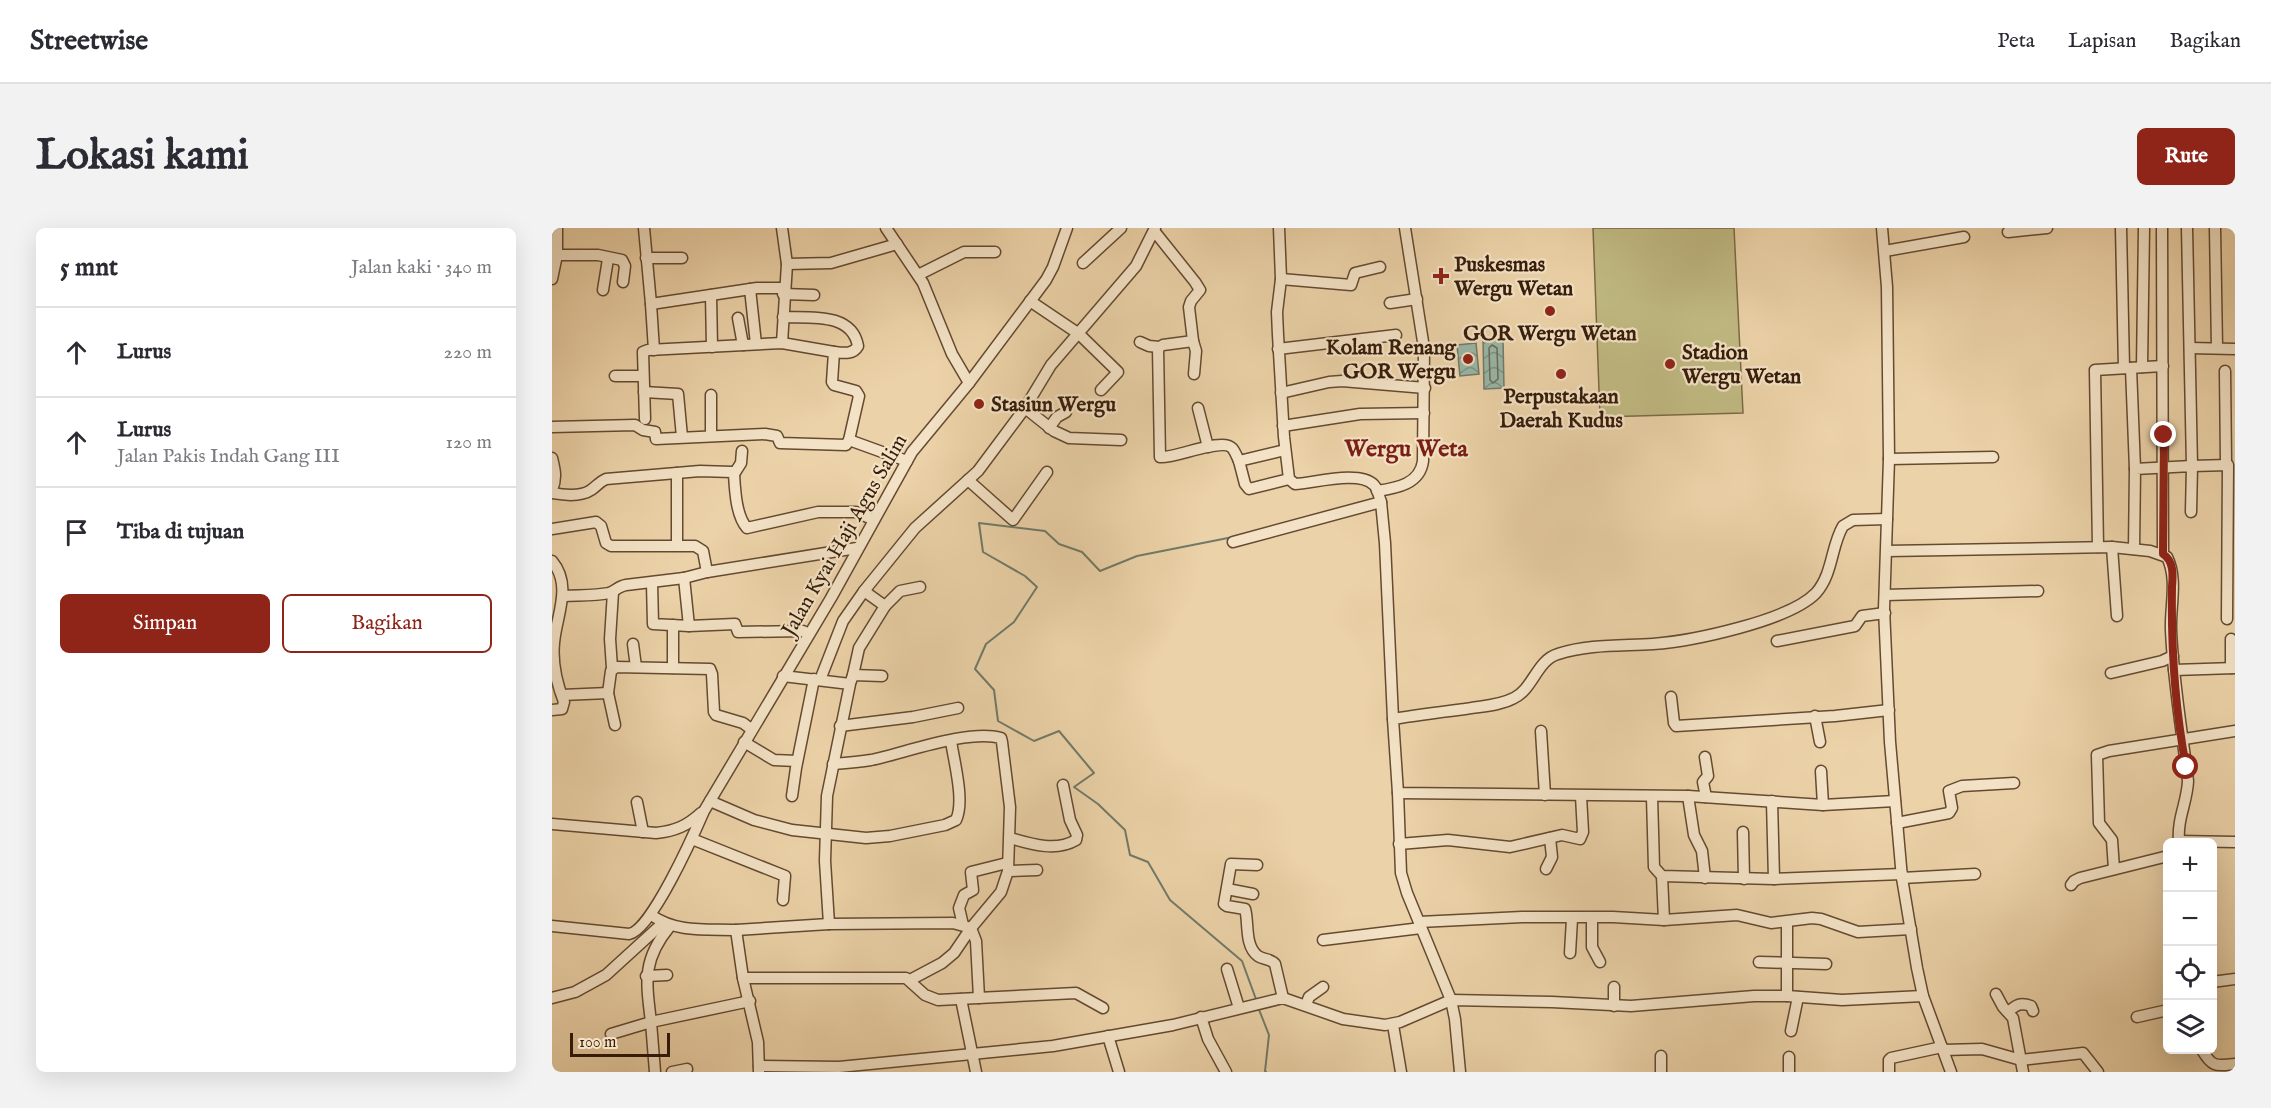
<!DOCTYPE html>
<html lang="id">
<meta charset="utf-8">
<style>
:root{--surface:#fff;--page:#f2f2f3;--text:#2b2b33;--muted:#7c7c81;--line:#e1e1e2;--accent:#8f2418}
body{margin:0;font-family:"IM FELL English",serif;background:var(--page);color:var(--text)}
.controls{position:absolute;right:18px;bottom:18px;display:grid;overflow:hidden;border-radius:9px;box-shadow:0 6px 24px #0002}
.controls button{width:54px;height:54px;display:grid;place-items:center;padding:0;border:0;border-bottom:2px solid var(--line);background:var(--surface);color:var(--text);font:30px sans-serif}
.scale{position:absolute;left:18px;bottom:15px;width:100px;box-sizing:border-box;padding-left:6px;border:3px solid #361c09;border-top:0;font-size:16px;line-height:21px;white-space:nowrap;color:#361c09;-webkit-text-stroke:4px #f3e2c6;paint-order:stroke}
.stop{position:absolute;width:18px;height:18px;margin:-14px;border:4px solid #8f2418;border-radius:50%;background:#fff}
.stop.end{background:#8f2418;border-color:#fff;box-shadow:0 2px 6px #0008}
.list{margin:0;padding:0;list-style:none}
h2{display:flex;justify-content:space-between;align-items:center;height:78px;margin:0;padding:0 24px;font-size:26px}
h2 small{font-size:20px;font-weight:400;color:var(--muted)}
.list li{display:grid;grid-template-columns:39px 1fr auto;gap:18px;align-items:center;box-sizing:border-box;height:90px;padding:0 24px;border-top:2px solid var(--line)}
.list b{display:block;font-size:22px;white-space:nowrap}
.list p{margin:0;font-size:20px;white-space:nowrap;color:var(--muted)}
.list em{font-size:20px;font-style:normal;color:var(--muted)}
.actions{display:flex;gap:12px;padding:18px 24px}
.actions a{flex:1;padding:14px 0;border:2px solid var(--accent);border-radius:9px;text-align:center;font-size:21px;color:var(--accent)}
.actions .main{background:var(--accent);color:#fff}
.icon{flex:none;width:33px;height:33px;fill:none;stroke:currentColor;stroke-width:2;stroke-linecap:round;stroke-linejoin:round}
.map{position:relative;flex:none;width:1683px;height:844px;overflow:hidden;border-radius:9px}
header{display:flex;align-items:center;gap:36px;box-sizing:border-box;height:84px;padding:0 30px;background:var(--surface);border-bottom:2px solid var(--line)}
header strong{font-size:28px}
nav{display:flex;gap:33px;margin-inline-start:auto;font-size:21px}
.intro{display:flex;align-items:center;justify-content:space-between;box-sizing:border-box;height:144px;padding:0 36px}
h1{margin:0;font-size:42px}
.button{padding:15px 27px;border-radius:9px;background:var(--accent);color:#fff;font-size:21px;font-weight:700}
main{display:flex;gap:36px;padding:0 36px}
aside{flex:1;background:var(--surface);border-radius:9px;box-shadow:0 6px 24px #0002}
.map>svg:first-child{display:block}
</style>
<header>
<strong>Streetwise</strong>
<nav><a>Peta</a><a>Lapisan</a><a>Bagikan</a></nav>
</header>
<div class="intro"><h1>Lokasi kami</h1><a class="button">Rute</a></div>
<main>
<aside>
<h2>5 mnt<small>Jalan kaki · 340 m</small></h2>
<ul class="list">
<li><svg class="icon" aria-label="ahead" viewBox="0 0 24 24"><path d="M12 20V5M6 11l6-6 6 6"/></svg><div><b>Lurus</b></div><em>220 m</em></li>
<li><svg class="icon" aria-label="ahead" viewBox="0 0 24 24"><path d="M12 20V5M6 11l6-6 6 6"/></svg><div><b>Lurus</b><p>Jalan Pakis Indah Gang III</p></div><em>120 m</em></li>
<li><svg class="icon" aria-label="arrive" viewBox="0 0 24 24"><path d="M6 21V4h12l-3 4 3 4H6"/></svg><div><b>Tiba di tujuan</b></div></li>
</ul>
<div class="actions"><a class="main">Simpan</a><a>Bagikan</a></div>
</aside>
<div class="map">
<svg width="1683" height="844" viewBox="0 0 1683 844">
<defs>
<pattern id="water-waves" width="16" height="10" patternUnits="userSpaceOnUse" patternTransform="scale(1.5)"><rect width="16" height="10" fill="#99b8a9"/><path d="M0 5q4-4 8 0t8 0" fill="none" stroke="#7e9588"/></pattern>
</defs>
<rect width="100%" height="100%" fill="#ecd2a8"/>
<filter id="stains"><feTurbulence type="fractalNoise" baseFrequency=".00333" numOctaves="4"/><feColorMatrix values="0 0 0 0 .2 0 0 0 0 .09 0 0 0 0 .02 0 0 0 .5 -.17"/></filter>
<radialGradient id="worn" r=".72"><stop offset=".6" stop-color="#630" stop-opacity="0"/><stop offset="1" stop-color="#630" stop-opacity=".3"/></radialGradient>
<path fill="#c0b982" stroke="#7b6a46" stroke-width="1.5" d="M 1041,0 L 1182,0 L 1191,185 L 1048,189 Z"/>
<g fill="url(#water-waves)" stroke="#717a69" stroke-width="1.5">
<path d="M 931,111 L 951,111 L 952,160 L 932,161 Z"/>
<path d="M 924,115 L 927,146 L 908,148 L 905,117 Z"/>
</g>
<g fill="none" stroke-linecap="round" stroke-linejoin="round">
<path stroke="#686a59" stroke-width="1.5" d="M 940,117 L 945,120 L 946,151 L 941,155 L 938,152 L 937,120 Z"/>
<g stroke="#717a69" stroke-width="2">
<path d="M 681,309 L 585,328 L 548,343 L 530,324 L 507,316 L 493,303 L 427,295 L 431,324 L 473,348 L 485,359 L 462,394 L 434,416 L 423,441 L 442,462 L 446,493 L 482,513 L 507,503 L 542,545 L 522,559 L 546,576 L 573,602 L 578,627 L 596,634 L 618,672 L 690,733 L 705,774"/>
<path d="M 706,779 L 717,807 L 713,843 L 714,844"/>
</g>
<g stroke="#644a31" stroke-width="13">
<g id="minor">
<path d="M 92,0 L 99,76 L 205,60 L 232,60"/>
<path d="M 334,0 L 371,55 L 400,126 L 417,155"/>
<path d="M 1330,0 L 1335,59 L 1337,231 L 1332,381 L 1338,514 L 1350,650 L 1365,740 L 1371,768 L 1399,844"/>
<path d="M 1569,0 L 1572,140"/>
<path d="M 1610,0 L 1611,326"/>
<path d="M 1635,0 L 1640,238 L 1676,237 L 1675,391"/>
<path d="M 1663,0 L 1665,120"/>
<path d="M 603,4 L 643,54 L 648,62 L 639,73 L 637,79 L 641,113 L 611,117 L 606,120 L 608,229 C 622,231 670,209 680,220 C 683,223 685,229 687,233 L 733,222"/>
<path d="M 1456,4 L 1495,0"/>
<path d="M 1333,23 L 1412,9"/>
<path d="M 5,27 L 46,27 L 70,32 L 73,38 L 71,54"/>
<path d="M 94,30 L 130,30"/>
<path d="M 531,35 L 569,0"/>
<path d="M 235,36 L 279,35 L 345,16"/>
<path d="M 366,47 L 412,24 L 443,24"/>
<path d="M 0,51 L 5,27 L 5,0"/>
<path d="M 729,51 L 799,57 L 803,45 L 828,39"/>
<path d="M 198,61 L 204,116"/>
<path d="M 51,62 L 56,31"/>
<path d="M 231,66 L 262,67"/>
<path d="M 159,67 L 160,119"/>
<path d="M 478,73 L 527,106 L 566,144 L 549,162"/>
<path d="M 838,75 L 865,71"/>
<path d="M 99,76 L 102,122"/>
<path d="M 231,89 C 258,90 300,84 306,118 C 301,127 291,125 282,124"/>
<path d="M 186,90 L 191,117"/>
<path d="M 641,113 L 644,123 L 642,146"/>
<path d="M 588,114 L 597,118 L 607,119"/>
<path d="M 230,115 L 235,36 L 230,0"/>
<path d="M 1638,120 L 1683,121"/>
<path d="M 726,121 L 844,107"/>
<path d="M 1590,139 L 1592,0"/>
<path d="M 1579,140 L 1583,241"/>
<path d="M 1673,143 L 1674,235"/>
<path d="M 63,148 L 91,148"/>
<path d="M 92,164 L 126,166 L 130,209"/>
<path d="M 729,165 L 777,154 L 790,153 L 873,160"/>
<path d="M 159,167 L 159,208"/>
<path d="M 473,180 L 502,203 L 517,210 L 569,212"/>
<path d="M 646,180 L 656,219"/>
<path d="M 93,191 L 91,124 L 96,122 L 230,115 L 282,124 L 280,154 L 282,157 L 304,163 L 307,168 L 297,212"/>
<path d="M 731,198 L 808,186 L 872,185"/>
<path d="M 0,199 L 83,197 L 91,202 L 103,204 L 104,211 L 213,206 L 225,208 L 228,215 L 294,217 L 297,212 L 355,233"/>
<path d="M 497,200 L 505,189 L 514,184"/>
<path d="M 0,230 C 3,242 5,250 0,262"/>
<path d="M 1337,231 L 1441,229"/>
<path d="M 687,233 L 693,256 L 697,261 L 737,251"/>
<path d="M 182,246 L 189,235 L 190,223"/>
<path d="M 416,252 L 461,292 L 495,244"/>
<path d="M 825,263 C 845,260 868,256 871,233 L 872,120 L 853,0"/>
<path d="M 0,265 C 11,267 29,269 39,262 C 45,258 47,254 54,251 L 148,243 L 180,244 L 182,246 C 183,262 184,288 195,300 L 266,284 L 304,284 L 322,292"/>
<path d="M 829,274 L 833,315 L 841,491"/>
<path d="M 1335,291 L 1301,292 L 1291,298 C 1279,318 1281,346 1264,365 C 1237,393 1140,413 1101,416 C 1070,418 1036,416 1006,426 C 985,432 981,461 962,470 C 947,478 929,478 913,481 C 889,484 865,487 841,491 L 846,565 L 1136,568 L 1271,577 L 1343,573"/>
<path d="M 0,301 L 44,294 L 49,298 L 54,315 L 59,318 L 143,318 L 151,323 L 155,344 L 305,320"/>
<path d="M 681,314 L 829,274 C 827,269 826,261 822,257 C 808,242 762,255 743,256 L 737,251 L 732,209 L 726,107 L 725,84 L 729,51 L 727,0"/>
<path d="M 125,317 L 125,245"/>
<path d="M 1546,319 L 1543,142 L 1611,138"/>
<path d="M 1560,319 L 1565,388"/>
<path d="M 1582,321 L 1583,241 L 1640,238 L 1639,284"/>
<path d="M 1335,323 L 1560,319 L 1598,323 L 1615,329 C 1626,351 1618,378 1619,402 C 1621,452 1630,503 1636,553 C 1635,575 1625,590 1627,614"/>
<path d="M 0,333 C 21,358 4,388 2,415 C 0,435 5,456 12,474 L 10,481 L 0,482"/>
<path d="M 100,355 L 101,396 L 137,398 L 132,350"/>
<path d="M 1333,367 L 1486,363"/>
<path d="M 11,368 C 26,367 42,368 57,365 C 63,363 67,358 74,357 L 132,350 L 155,344"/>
<path d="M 333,378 L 348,363 L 368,359"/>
<path d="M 137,398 L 183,396 L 186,404 L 251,403 L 257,406"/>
<path d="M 1225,413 L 1303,398 L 1310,388 L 1333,385"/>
<path d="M 81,416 L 84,439"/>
<path d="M 60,440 L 58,411 L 61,364"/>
<path d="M 121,440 L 121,397"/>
<path d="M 1679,440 L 1679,411"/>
<path d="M 1622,442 L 1683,440"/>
<path d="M 1559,445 L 1610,433 L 1621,428"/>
<path d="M 301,447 L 307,420 L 333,378 L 312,363"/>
<path d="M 231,448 L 298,456 L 275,568 L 273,633 L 277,696"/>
<path d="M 268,452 L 291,393 L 312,363 L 363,300 L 426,243 L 473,180 L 499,137 L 584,38 L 603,0"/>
<path d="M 299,453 L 301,447 L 330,448"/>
<path d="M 56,465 L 63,497"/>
<path d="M 10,467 L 56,465 L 59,443 L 64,439 L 158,441 L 160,446 L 162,484 L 164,487 L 191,495 L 199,501"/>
<path d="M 1119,469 L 1122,495 L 1124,498 L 1283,488 L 1337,482"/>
<path d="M 1263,488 L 1268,514"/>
<path d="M 288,498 L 361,489 L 406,480"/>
<path d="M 989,503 L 993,567"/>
<path d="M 192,514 L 222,532 L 245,533"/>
<path d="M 1153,529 L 1156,548 L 1151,554 L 1154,569"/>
<path d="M 281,536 C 294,535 307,534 319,532 C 353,525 416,501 449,510 L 450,514 L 458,579 L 456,643 L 449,664 L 419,700 L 402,725 L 390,735 L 358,752"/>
<path d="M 1269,543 L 1271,577"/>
<path d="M 846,565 L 849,645 L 855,665 L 899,772 L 903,791 L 908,844"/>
<path d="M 240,568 L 244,540 L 262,451"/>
<path d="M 1136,568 L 1142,607 L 1150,623 L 1153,650"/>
<path d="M 1100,569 L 1102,639 L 1110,648 L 1222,651 L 1350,646"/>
<path d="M 158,573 L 202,592 L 240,602 L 314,610 L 338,608 L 393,597 L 404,592 C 413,573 402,534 399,513"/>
<path d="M 1220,573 L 1222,651"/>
<path d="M 85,574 L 91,604"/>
<path d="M 1345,595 L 1397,585 L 1400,580 L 1397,563 L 1410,558 L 1462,555"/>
<path d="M 0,596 L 104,605 C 123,603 135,598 149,585"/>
<path d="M 1191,604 L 1192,651"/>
<path d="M 458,610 C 479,616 504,624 524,612 L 525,607 L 518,592 L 511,557"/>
<path d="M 140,611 L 233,648 L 231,672"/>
<path d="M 1626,613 L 1683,614"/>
<path d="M 847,616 L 896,612 L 958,619 L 1010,607 L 1028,611 L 1031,604 L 1029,568"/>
<path d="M 705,637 L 679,636 L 672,676 L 675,678 L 693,681 C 697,693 692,718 706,728 C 711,732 718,730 723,736 L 731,770"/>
<path d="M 994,641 L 1000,629 L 998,610"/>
<path d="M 1562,641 L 1560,612 L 1547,595 L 1545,527 L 1557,523 L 1683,503"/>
<path d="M 456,643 L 485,642"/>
<path d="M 1110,648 L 1112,692"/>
<path d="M 1350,650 L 1423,646"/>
<path d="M 1519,657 L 1522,653 L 1528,650 L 1616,628"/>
<path d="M 675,661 L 701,666"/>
<path d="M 99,687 C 125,705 154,701 184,702 L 191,750 L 206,814 L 207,844"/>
<path d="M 1040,690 L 1040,719 L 1048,734"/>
<path d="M 867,694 L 970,689 L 1061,689 L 1112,692 L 1185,687 L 1219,695 L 1260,690 L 1269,691 L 1306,704 L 1359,701"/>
<path d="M 411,697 L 407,680 L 412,667 L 421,662 L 419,644 L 455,635"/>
<path d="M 0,698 L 77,706 C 99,703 142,606 152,583 L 279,370 L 360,224 L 417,155 L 494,52 L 501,39 L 515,0"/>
<path d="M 184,702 L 277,696 L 401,695 L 419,700 L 424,713 L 427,770"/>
<path d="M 771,712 L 869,700"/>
<path d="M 1018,725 L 1020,691"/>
<path d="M 1207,734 L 1274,736"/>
<path d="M 675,741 L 687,780"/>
<path d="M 94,748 L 115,747"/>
<path d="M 191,750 L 354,750 L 373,767 L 386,772 L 524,765 L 551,780"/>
<path d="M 1660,754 L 1683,751"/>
<path d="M 1062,759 L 1062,778"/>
<path d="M 1444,766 L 1451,779 L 1461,790 L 1471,844"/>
<path d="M 1235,768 L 1235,695"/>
<path d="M 0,770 L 23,764 L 54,747 L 111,695"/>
<path d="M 409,771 L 424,844"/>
<path d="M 754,777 L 757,769 L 771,759"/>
<path d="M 1456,784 C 1464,777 1468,774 1479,778 L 1481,783"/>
<path d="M 649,789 L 656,811 L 674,844"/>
<path d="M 1585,789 L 1616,782"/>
<path d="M 841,797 L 849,844"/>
<path d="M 1239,803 L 1246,769"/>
<path d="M 59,806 L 99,794 C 94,753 90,732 118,698"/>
<path d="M 556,808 L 567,844"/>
<path d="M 1391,822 L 1430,821 L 1469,832 L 1531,825 L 1546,844"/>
<path d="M 1650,822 C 1660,839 1663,838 1683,836"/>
<path d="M 1237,829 L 1237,844"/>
<path d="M 207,838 L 287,839 L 501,818 L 621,797 L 731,770 L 791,791 L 833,797 L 848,794 L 899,772 L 1000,774 L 1079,778 L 1202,768 L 1235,768 L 1290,772 L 1371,768"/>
<path d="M 103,844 L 99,794 L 198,773"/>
<path d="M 120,844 L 135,841"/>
<path d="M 1109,844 L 1109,828"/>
<path d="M 1337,844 L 1337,832 L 1339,830 L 1390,819"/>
</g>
</g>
<use href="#minor" stroke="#f3e2c6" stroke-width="10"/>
</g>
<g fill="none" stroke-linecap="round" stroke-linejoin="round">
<path stroke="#8f2418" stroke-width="8" d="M 1612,207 L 1611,326 C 1622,333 1621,347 1620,359 C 1619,419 1623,480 1634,539"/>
</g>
<g fill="#8f2418" stroke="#f3e2c6" stroke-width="2">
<path d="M886 39h6v6h6v6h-6v6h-6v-6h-6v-6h6z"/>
<circle cx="998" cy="83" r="6"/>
<circle cx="916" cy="131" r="6"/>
<circle cx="1118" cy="136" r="6"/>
<circle cx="1009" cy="146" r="6"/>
<circle cx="427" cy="176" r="6"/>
</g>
<g text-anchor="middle" stroke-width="4.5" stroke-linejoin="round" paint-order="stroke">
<g font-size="21" font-weight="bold" fill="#361c09" stroke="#f3e2c6" text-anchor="start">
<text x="902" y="43">Puskesmas<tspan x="902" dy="24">Wergu Wetan</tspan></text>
<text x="998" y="112" text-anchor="middle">GOR Wergu Wetan</text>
<text x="904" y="126" text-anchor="end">Kolam Renang<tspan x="904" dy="24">GOR Wergu</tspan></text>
<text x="1130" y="131">Stadion<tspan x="1130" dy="24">Wergu Wetan</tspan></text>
<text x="1009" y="175" text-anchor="middle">Perpustakaan<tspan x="1009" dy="24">Daerah Kudus</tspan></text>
<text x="439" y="183">Stasiun Wergu</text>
</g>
<g font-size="21" fill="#361c09" stroke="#f3e2c6">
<text transform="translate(292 307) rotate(-60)" y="7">Jalan Kyai Haji Agus Salim</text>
</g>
<g font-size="24" font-weight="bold" fill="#7a1f14" stroke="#f3e2c6">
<text x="854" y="228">Wergu Weta</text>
</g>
</g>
<rect width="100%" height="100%" filter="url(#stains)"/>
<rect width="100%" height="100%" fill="url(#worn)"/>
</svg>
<div class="controls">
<button>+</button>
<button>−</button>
<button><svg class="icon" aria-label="locate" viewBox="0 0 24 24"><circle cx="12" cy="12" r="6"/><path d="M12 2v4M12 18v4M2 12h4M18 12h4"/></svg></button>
<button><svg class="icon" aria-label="layers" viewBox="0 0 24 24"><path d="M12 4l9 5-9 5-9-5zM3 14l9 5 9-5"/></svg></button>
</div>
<div class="scale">100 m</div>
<div class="stop" style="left:1634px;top:539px"></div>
<div class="stop end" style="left:1612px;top:207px"></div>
</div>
</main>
